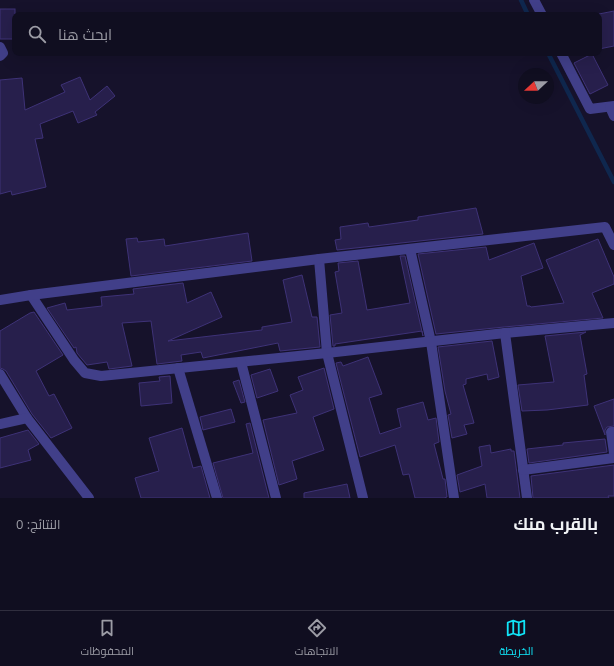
<!DOCTYPE html>
<html lang="ar">
<meta charset="utf-8">
<style>
:root{--surface:#100e20;--page:#191729;--text:#f1f3f6;--muted:#9c9ca5;--line:#302e3e;--accent:#10e4f7}
body{margin:0;font-family:"Open Sans",Cairo,sans-serif;background:var(--page);color:var(--text);direction:rtl}
.compass{position:absolute;left:518px;top:68px;width:36px;height:36px;border-radius:50%;background:var(--surface);box-shadow:0 4px 16px #0002;rotate:248deg}
.list{margin:0;padding:0;list-style:none}
h2{display:flex;justify-content:space-between;align-items:center;height:52px;margin:0;padding:0 16px;font-size:17px}
h2 small{font-size:13px;font-weight:400;color:var(--muted)}
.icon{flex:none;width:22px;height:22px;fill:none;stroke:currentColor;stroke-width:2;stroke-linecap:round;stroke-linejoin:round}
.map{position:relative;flex:none;width:614px;height:498px;overflow:hidden;direction:ltr}
.search{position:absolute;background:var(--surface);box-shadow:0 4px 16px #0002;left:12px;right:12px;top:12px;height:44px;display:flex;align-items:center;gap:10px;box-sizing:border-box;padding:0 14px;border-radius:8px;color:var(--muted);font-size:15px}
.sheet{height:112px;background:var(--surface)}
nav{display:flex;justify-content:space-around;align-items:center;box-sizing:border-box;height:56px;border-top:1px solid var(--line);background:var(--surface);font-size:11px;color:var(--muted)}
nav a{display:grid;justify-items:center;gap:2px}
nav .on{color:var(--accent)}
.map>svg:first-child{display:block}
</style>
<div class="map">
<svg width="614" height="498" viewBox="0 0 614 498">
<rect width="100%" height="100%" fill="#16122b"/>
<g fill="none" stroke-linecap="round" stroke-linejoin="round">
<g stroke="#0f274e" stroke-width="4.5">
<path d="M 521,0 L 528,15"/>
<path d="M 548,53 L 614,182"/>
</g>
</g>
<g fill="#271f4c" stroke="#3e3277">
<rect x="0" y="9" width="15" height="30"/>
<path d="M 614,11 L 614,46 L 599,49 L 599,14 Z"/>
<path d="M 592,54 L 608,85 L 590,94 L 574,63 Z"/>
<path d="M 80,77 L 90,100 L 107,86 L 115,96 L 95,112 L 97,115 L 78,123 L 73,111 L 40,124 L 43,138 L 35,139 L 46,187 L 12,195 L 11,191 L 0,194 L 0,80 L 22,78 L 25,110 L 65,92 L 61,85 Z"/>
<path d="M 476,208 L 483,234 L 337,250 L 335,240 L 341,239 L 340,227 L 368,223 L 369,227 L 418,220 L 418,217 Z"/>
<path d="M 248,233 L 252,261 L 131,276 L 126,239 L 137,238 L 138,242 L 164,239 L 165,246 Z"/>
<path d="M 598,239 L 614,277 L 614,284 L 592,293 L 603,318 L 504,327 L 436,334 L 418,254 L 486,247 L 489,260 L 534,243 L 543,268 L 521,276 L 527,306 L 530,306 L 531,307 L 564,303 L 546,260 Z"/>
<path d="M 400,256 L 405,256 L 423,336 L 422,331 L 335,344 L 335,346 L 333,346 L 330,315 L 342,313 L 335,272 L 339,271 L 338,263 L 358,261 L 367,310 L 410,303 Z"/>
<path d="M 302,275 L 312,317 L 317,317 L 320,347 L 280,351 L 278,343 L 203,358 L 201,352 L 181,355 L 182,361 L 157,364 L 151,321 L 122,323 L 132,366 L 109,369 L 107,362 L 87,365 L 77,353 L 76,347 L 74,348 L 47,308 L 65,303 L 67,310 L 102,306 L 101,297 L 134,294 L 133,289 L 183,283 L 187,303 L 211,292 L 222,317 L 168,341 L 262,330 L 262,327 L 292,322 L 283,280 Z"/>
<path d="M 34,312 L 63,355 L 36,371 L 49,396 L 54,394 L 72,428 L 51,438 L 32,414 L 6,371 L 3,369 L 0,368 L 0,331 L 30,313 Z"/>
<path d="M 586,332 L 580,335 L 587,374 L 584,375 L 588,405 L 547,410 L 522,411 L 518,385 L 554,382 L 545,336 Z"/>
<path d="M 492,341 L 499,377 L 488,380 L 487,374 L 466,379 L 466,384 L 463,385 L 474,423 L 464,425 L 467,434 L 452,438 L 448,415 L 451,414 L 445,391 L 438,347 Z"/>
<path d="M 368,357 L 382,394 L 369,398 L 380,434 L 401,427 L 397,409 L 423,402 L 428,420 L 436,418 L 439,442 L 434,444 L 443,479 L 445,479 L 447,497 L 444,498 L 415,498 L 409,474 L 403,475 L 395,445 L 360,457 L 336,363 L 341,362 L 343,366 Z"/>
<path d="M 324,368 L 334,409 L 313,417 L 324,450 L 292,461 L 297,479 L 279,485 L 263,420 L 297,413 L 290,395 L 303,390 L 298,377 Z"/>
<path d="M 270,369 L 278,391 L 257,398 L 251,375 Z"/>
<path d="M 170,376 L 172,403 L 141,406 L 139,383 L 160,381 L 159,377 Z"/>
<path d="M 239,380 L 245,402 L 241,403 L 233,382 Z"/>
<path d="M 614,399 L 614,426 L 607,427 L 605,430 L 605,435 L 594,406 Z"/>
<path d="M 231,409 L 235,422 L 203,430 L 200,417 Z"/>
<path d="M 250,423 L 269,498 L 223,498 L 213,463 L 253,453 L 246,424 Z"/>
<path d="M 182,428 L 193,468 L 201,466 L 210,498 L 141,498 L 135,478 L 159,471 L 149,438 Z"/>
<path d="M 28,430 L 39,444 L 28,450 L 31,460 L 0,468 L 0,438 Z"/>
<path d="M 605,439 L 607,452 L 529,463 L 527,449 L 563,445 L 563,443 Z"/>
<path d="M 490,445 L 491,453 L 511,449 L 511,451 L 514,451 L 520,498 L 487,498 L 485,484 L 460,492 L 457,475 L 482,466 L 479,447 Z"/>
<path d="M 614,465 L 614,496 L 608,496 L 609,498 L 533,498 L 531,476 Z"/>
<path d="M 347,484 L 350,498 L 304,498 L 304,493 Z"/>
</g>
<g fill="none" stroke-linecap="round" stroke-linejoin="round">
<g stroke="#413f89" stroke-width="10">
<path d="M 534,0 L 542,15"/>
<path d="M 0,47 L 3,53 L 0,56"/>
<path d="M 561,53 L 590,109 L 614,106"/>
<path d="M 610,107 L 614,116"/>
<path d="M 410,249 L 431,342 L 454,498"/>
<path d="M 319,259 L 327,353 L 363,498"/>
<path d="M 31,295 L 74,360 L 85,373 L 101,376 L 327,353 L 505,333 L 614,323"/>
<path d="M 0,300 L 31,295 L 319,259 L 605,227 L 614,245"/>
<path d="M 505,333 L 527,498"/>
<path d="M 241,362 L 276,498"/>
<path d="M 178,368 L 217,498"/>
<path d="M 0,374 L 27,418 L 89,498"/>
<path d="M 0,424 L 27,418"/>
<path d="M 614,432 L 611,432 L 614,453"/>
<path d="M 523,470 L 614,458"/>
</g>
</g>
</svg>
<svg class="compass" viewBox="-18 -18 36 36"><path d="M0-13l5 13h-10z" fill="#e53935"/><path d="M0 13l5-13h-10z" fill="#9c9ca5"/></svg>
<div class="search"><svg class="icon" aria-label="search" viewBox="0 0 24 24"><circle cx="10" cy="10" r="6"/><path d="M15 15l6 6"/></svg>ابحث هنا</div>
</div>
<section class="sheet">
<h2>بالقرب منك<small>النتائج: 0</small></h2>
<ul class="list">
</ul>
</section>
<nav>
<a class="on"><svg class="icon" aria-label="map" viewBox="0 0 24 24"><path d="M3 6l6-2 6 2 6-2v14l-6 2-6-2-6 2zM9 4v14M15 6v14"/></svg>الخريطة</a>
<a><svg class="icon" aria-label="directions" viewBox="0 0 24 24"><path d="M12 3l9 9-9 9-9-9zM9 14v-3h6M13 9l2 2-2 2"/></svg>الاتجاهات</a>
<a><svg class="icon" aria-label="saved" viewBox="0 0 24 24"><path d="M7 4h10v16l-5-4-5 4z"/></svg>المحفوظات</a>
</nav>
